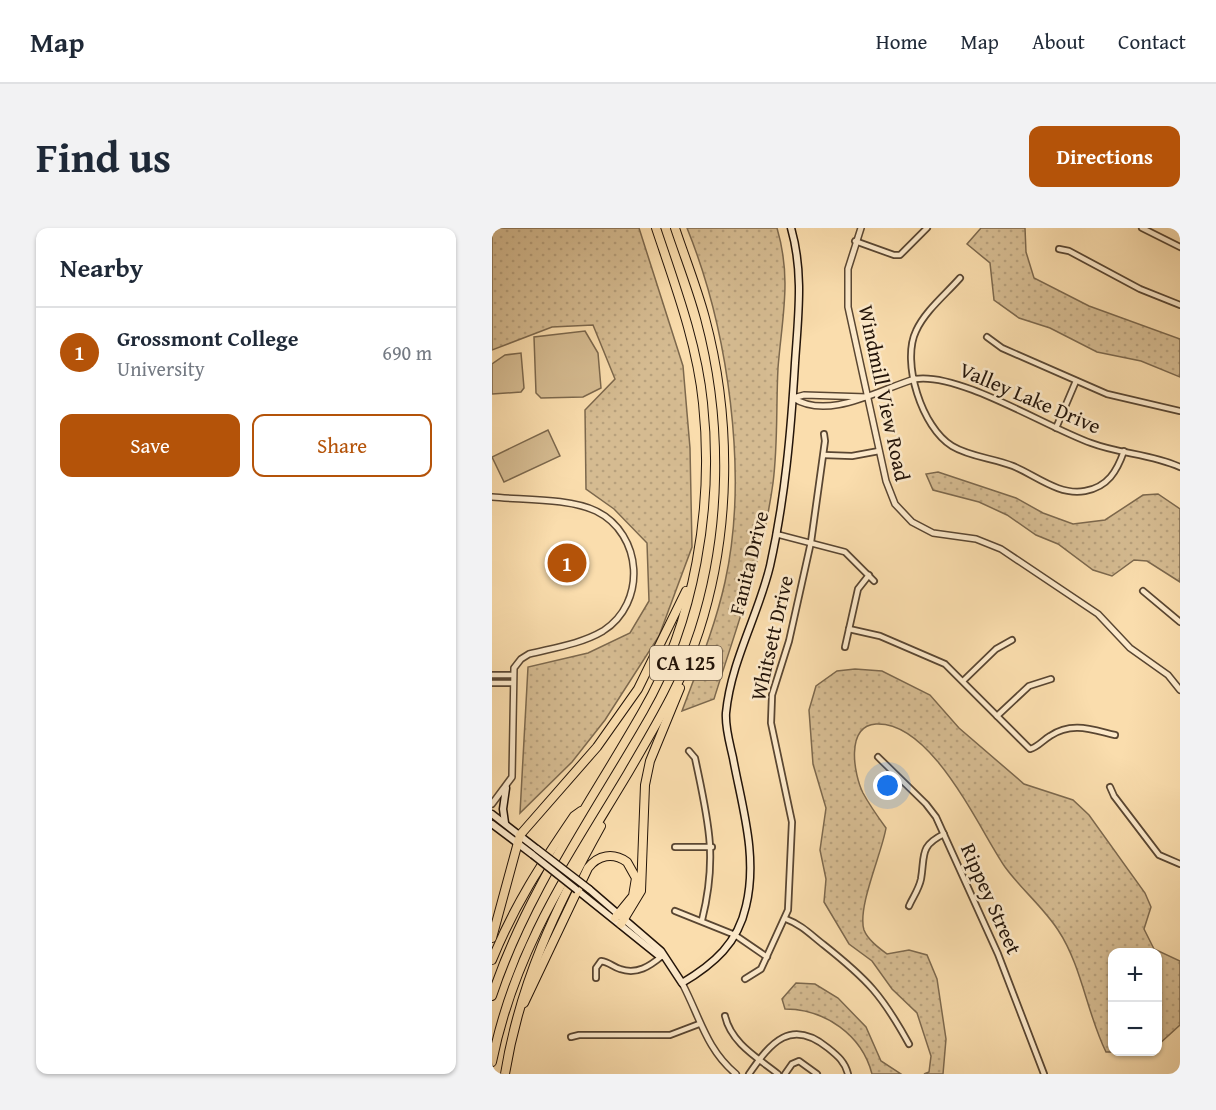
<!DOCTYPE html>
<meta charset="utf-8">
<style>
:root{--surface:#fff;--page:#f2f2f3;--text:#1f2937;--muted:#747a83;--line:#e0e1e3;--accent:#b45309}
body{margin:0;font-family:"Gentium Book Plus",serif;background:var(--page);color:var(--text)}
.controls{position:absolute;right:18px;bottom:18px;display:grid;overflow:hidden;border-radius:12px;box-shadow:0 2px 4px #0004}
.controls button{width:54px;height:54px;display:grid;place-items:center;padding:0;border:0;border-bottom:2px solid var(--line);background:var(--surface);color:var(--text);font:30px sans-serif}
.you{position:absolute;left:396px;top:558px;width:21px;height:21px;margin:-15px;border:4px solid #fff;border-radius:50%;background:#1a73e8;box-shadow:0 0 0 9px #1a73e833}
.badge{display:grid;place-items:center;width:39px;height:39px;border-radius:50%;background:var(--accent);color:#fff;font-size:20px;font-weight:700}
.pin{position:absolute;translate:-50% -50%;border:3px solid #fff;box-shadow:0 2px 6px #0006}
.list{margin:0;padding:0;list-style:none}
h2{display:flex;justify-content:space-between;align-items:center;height:78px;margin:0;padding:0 24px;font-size:26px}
h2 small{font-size:20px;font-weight:400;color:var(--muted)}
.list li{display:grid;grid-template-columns:39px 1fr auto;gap:18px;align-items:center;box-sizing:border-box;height:90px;padding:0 24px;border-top:2px solid var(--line)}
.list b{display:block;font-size:22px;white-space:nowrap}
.list p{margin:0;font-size:20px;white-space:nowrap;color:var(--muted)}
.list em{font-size:20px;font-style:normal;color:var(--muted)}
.actions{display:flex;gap:12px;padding:18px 24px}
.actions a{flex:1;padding:14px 0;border:2px solid var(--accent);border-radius:12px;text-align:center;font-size:21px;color:var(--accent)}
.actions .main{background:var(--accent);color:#fff}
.map{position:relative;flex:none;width:688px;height:846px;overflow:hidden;border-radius:12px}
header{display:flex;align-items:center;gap:36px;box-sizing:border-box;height:84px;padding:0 30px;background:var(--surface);border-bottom:2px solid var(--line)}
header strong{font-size:28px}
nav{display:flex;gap:33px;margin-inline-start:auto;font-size:21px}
.intro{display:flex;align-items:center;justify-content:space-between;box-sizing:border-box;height:144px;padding:0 36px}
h1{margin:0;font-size:42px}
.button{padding:15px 27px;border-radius:12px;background:var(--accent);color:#fff;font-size:21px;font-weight:700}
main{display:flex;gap:36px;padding:0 36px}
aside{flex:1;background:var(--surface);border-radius:12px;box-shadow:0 2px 4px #0004}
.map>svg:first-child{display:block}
</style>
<header>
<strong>Map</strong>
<nav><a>Home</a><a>Map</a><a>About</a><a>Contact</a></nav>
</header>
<div class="intro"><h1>Find us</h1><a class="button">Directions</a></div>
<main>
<aside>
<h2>Nearby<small></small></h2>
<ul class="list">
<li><span class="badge">1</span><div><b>Grossmont College</b><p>University</p></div><em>690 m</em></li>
</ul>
<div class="actions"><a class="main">Save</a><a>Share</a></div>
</aside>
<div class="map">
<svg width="688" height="846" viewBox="0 0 688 846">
<defs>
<pattern id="grass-dots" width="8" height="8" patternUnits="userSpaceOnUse" patternTransform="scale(1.5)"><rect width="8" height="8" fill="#d5bb91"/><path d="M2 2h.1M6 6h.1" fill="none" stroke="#b7a07c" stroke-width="1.8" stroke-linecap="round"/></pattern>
</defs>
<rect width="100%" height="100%" fill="#faddad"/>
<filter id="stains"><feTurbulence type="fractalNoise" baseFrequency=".00333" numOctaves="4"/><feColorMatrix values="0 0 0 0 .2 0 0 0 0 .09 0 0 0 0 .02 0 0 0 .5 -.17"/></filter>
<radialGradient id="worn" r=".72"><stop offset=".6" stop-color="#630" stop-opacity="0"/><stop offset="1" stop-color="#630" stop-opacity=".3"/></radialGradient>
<g fill="url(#grass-dots)" stroke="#7c684d" stroke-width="1.5">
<path d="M 0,0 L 147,0 L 191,138 L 198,220 L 200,319 L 167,408 L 113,492 L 80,534 L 28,585 L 36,439 L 96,425 L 138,405 L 157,373 L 155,315 L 122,281 L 94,261 L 93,182 L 123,151 L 101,97 L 60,99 L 0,122 Z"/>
<path d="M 195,0 L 285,0 C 300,51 290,89 286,140 C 284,178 286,217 281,255 C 271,329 244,400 222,471 L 190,483 C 206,440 223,399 233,354 C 257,246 236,101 195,0 Z"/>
<path d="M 489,0 L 533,0 L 534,24 L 542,50 L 597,78 L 688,111 L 688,149 L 649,133 L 605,124 L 558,100 L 527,90 L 502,72 L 498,35 L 475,16 Z"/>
<path d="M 446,244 L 524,270 L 551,285 L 581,296 L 613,292 L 651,267 L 666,266 L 688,281 L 688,354 L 655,333 L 642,332 L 620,348 L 601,342 L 566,316 L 544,307 L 515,287 L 487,274 L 441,262 L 434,246 Z"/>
<path d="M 363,441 L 390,443 L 438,467 L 467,500 L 532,556 L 581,572 L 597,587 L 653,665 L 659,679 L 652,701 L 662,721 L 688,733 L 688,797 L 666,817 L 666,724 L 620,724 L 620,824 L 643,824 L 614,824 C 595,786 590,738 566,702 C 551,679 529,661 513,639 C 487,601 440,493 384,496 C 353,498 362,547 371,565 C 378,578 386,589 394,600 C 390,625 365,679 372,702 C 376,712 387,720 395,726 L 417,722 L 435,727 L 445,751 L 454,811 L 451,846 L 432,846 L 437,844 L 439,828 L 425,785 L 400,761 L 380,733 L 357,716 L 332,674 L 334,651 L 328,622 L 334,580 L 321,536 L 317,482 L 324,458 L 345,443 Z"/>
<path d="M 304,755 L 323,756 L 346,770 L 374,799 L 389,833 L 409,846 L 380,846 C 370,807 333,781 293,781 L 290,771 Z"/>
</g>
<g fill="#d5bb91" stroke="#7c684d" stroke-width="1.5">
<path d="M 93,103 L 106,125 L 109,160 L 91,169 L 49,170 L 44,165 L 42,109 Z"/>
<path d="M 29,125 L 32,160 L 29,164 L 0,166 L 0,136 L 13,127 Z"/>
<path d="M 56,202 L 68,228 L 12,254 L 0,229 Z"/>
</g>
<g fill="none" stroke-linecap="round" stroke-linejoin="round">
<g stroke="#594632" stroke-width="8">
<g id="minor">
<path d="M 650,0 L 688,19"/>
<path d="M 363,13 L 402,27 L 408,27 L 435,0"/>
<path d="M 567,21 L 577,23 L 648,61 L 688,77"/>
<path d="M 468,50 C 454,66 433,83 424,103 C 409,134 430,200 460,218 C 478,229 501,230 521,238 C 543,247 567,268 593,263 C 616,259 625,243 632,223"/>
<path d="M 495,109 L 510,120 L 615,166 L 688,183"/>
<path d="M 423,151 C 467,144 554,199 599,215 C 628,226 659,226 688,239"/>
<path d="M 564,200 L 584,153"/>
<path d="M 332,227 L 360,228 L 387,223"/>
<path d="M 284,306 L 353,324 L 382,353"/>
<path d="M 651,363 L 688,394"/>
<path d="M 357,401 L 388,408 L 453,436 L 538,521 C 546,519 551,512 558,508 C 580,493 601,502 623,507"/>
<path d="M 353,419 L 366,361 L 377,347"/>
<path d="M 0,447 L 21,447"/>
<path d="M 471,453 L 504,421 L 520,412"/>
<path d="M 0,455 L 20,455"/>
<path d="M 505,488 L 537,458 L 559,451"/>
<path d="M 197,523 L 203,530 C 216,592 226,628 210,692"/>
<path d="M 386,529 L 434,576 L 444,589 L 506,726 L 552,846"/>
<path d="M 618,559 L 622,568 L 667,627 L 688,636"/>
<path d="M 183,619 L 220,619"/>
<path d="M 417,678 C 421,669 427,661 429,651 C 433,628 427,618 452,606"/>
<path d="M 183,683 L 243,707 L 275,729"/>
<path d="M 294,691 C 310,697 319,707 332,717 C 376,752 390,767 417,816"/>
<path d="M 104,750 L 104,740 L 109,733 C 117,734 121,739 128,741 C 145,747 158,738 170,728"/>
<path d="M 253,751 L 269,741 L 296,682 L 300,594 L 279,495 L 280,467 L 297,413 L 319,314 L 333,213 L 332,206"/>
<path d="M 233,788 C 239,815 266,830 286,846"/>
<path d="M 79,809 L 87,807 L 178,807 L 207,796"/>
<path d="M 257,846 C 279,814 299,790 336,820 C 346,828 353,834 356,846"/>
<path d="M 293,846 L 300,836 L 307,833 L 325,846"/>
</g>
</g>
<g stroke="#594632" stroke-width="8">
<g id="tertiary">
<path d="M 369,0 L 356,41 L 356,79 L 394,253 L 403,276 L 420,294 L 441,305 L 484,311 L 509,321 L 606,386 L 638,420 L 676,447 L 688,462"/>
<path d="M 301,170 C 337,193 388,161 423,151"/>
<path d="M 301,170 L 312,167 L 375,169"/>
<path d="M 0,269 C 30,272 77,270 104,283 C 151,306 155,375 111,403 C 89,416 61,420 37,426 L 29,431 L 22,440 L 20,549 L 0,576"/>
<path d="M 190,755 C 208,789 214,821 244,846"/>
</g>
</g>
<g stroke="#231409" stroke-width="9">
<g id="secondary">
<path d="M 0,586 L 45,621"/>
<path d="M 13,595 L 11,581 L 14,560"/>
<path d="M 0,596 L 41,627"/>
<path d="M 97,661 L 169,723 L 190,755 C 222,736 246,715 254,678 C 266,628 250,579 241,530 C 238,516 233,500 234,485 C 239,433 266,388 278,338 C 293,271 299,203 303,135 C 306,89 312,45 299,0"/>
<path d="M 85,662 L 167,728 L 170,728"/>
</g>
</g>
<g stroke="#231409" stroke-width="10">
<g id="motorway">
<path d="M 129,696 L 149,663 L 153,557 L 158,533 L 188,460"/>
<path d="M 0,710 L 28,607 L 105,519 L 146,461 L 194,363"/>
<path d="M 0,732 C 23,676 48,638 82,588 L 89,583"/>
<path d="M 0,768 C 34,665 98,576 151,483 C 203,393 222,278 211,175 C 205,115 183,57 164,0"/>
<path d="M 32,775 L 96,640 C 106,627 121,624 135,634 L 144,650 L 141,668 L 123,690"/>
<path d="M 0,834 C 23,720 78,642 136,545 C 162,500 191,453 207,403 C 239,304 240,191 213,90 C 205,60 193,30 183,0"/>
<path d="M 13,846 C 28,754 64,679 109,598"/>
</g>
</g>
<use href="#minor" stroke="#fce9ca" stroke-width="4.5"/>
<use href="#tertiary" stroke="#fce9ca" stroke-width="5"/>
<use href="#secondary" stroke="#fce9ca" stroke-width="6"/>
<use href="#motorway" stroke="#faddad" stroke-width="8"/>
<g stroke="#231409" stroke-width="9" stroke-linecap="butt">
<g id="secondary-bridge">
<path d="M 45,621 L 97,661"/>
<path d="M 41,627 L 85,662"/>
</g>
</g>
<use href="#secondary-bridge" stroke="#fce9ca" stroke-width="6"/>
</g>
<g text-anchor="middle" stroke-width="5" stroke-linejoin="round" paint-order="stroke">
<rect fill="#fce9ca" stroke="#645443" stroke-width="1.5" x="158" y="418" width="72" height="34" rx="4.5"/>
<g font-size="20" font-weight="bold" fill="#231409">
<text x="194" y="442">CA 125</text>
</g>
<g font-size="21" fill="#231409" stroke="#fce9ca">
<text transform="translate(392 165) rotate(78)" y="7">Windmill View Road</text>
<text transform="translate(538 170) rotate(23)" y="7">Valley Lake Drive</text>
<text transform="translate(257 335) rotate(-76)" y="7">Fanita Drive</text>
<text transform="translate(280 410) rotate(-77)" y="7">Whitsett Drive</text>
<text transform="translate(499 671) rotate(66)" y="7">Rippey Street</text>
</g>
</g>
<rect width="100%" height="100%" filter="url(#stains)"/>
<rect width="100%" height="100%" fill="url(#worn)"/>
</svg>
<div class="controls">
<button>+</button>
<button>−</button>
</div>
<div class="you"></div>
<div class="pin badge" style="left:75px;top:335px">1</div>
</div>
</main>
